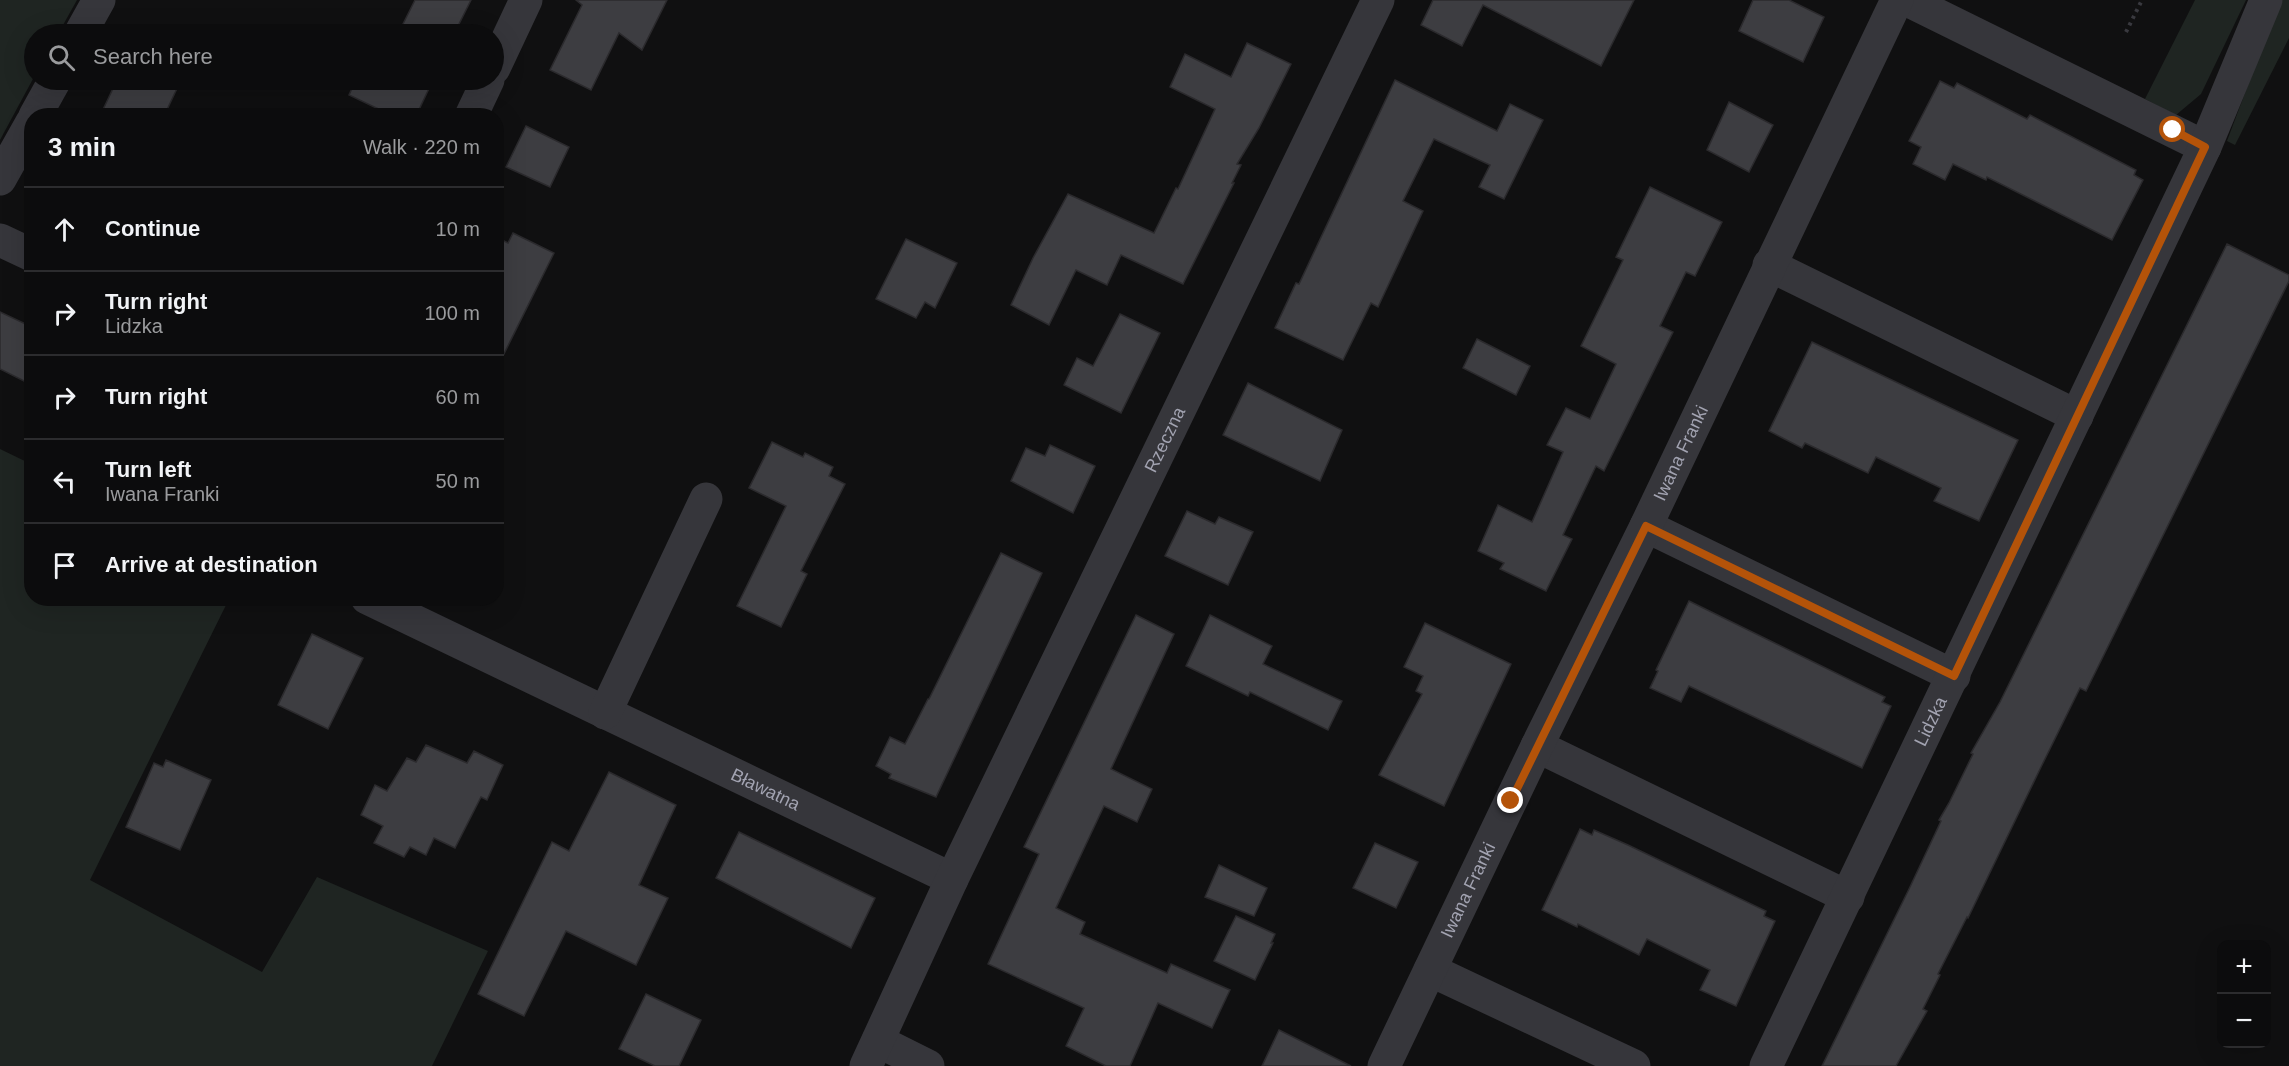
<!DOCTYPE html>
<meta charset="utf-8">
<style>
:root{--surface:#0c0c0d;--page:#151516;--text:#f1f3f6;--muted:#9a9b9d;--line:#2c2c2e}
body{margin:0;font-family:Helvetica,sans-serif;background:var(--page);color:var(--text)}
.controls{position:absolute;right:18px;bottom:18px;display:grid;overflow:hidden;border-radius:12px;box-shadow:0 6px 24px #0002}
.controls button{width:54px;height:54px;display:grid;place-items:center;padding:0;border:0;border-bottom:2px solid var(--line);background:var(--surface);color:var(--text);font:30px sans-serif}
.stop{position:absolute;width:18px;height:18px;margin:-14px;border:4px solid #b45309;border-radius:50%;background:#fff}
.stop.end{background:#b45309;border-color:#fff;box-shadow:0 2px 6px #0008}
.list{margin:0;padding:0;list-style:none}
h2{display:flex;justify-content:space-between;align-items:center;height:78px;margin:0;padding:0 24px;font-size:26px}
h2 small{font-size:20px;font-weight:400;color:var(--muted)}
.list li{display:grid;grid-template-columns:39px 1fr auto;gap:18px;align-items:center;box-sizing:border-box;height:84px;padding:0 24px;border-top:2px solid var(--line)}
.list b{display:block;font-size:22px;white-space:nowrap}
.list p{margin:0;font-size:20px;white-space:nowrap;color:var(--muted)}
.list em{font-size:20px;font-style:normal;color:var(--muted)}
.icon{flex:none;width:33px;height:33px;fill:none;stroke:currentColor;stroke-width:2;stroke-linecap:round;stroke-linejoin:round}
.map{position:relative;flex:none;width:2289px;height:1066px;overflow:hidden}
.search{position:absolute;background:var(--surface);box-shadow:0 6px 24px #0002;left:24px;top:24px;width:480px;height:66px;display:flex;align-items:center;gap:15px;box-sizing:border-box;padding:0 21px;border-radius:33px;color:var(--muted);font-size:22px}
.panel{position:absolute;background:var(--surface);box-shadow:0 6px 24px #0002;left:24px;top:108px;width:480px;height:498px;border-radius:24px}
.map>svg:first-child{display:block}
</style>
<div class="map">
<svg width="2289" height="1066" viewBox="0 0 2289 1066">
<rect width="100%" height="100%" fill="#101011"/>
<g fill="#1f2522">
<path d="M 0,0 L 77,0 L 58,34 L 34,34 L 34,77 L 0,140 Z"/>
<path d="M 2195,0 L 2246,0 L 2201,94 L 2176,115 L 2145,99 Z"/>
<path d="M 2280,0 L 2289,0 L 2289,38 L 2235,145 L 2227,141 Z"/>
<path d="M 0,449 L 31,464 L 32,598 L 229,599 L 90,880 L 262,972 L 317,877 L 488,951 L 432,1066 L 0,1066 Z"/>
</g>
<g fill="#3d3d41" stroke="#2b2a2d" stroke-width="1.5">
<path d="M 415,0 L 471,0 L 454,34 L 398,34 Z"/>
<path d="M 576,0 L 667,0 L 642,50 L 619,33 L 591,90 L 550,70 L 582,5 Z"/>
<path d="M 1433,0 L 1634,0 L 1601,66 L 1483,5 L 1462,46 L 1421,25 Z"/>
<path d="M 1753,0 L 1789,0 L 1824,17 L 1803,62 L 1739,31 Z"/>
<path d="M 1247,43 L 1291,64 L 1259,128 L 1237,164 L 1241,165 L 1232,183 L 1234,183 L 1183,284 L 1121,255 L 1107,285 L 1076,270 L 1049,325 L 1011,305 L 1033,258 L 1068,194 L 1154,233 L 1176,188 L 1178,189 L 1215,109 L 1170,87 L 1185,54 L 1231,77 Z"/>
<path d="M 117,80 L 181,80 L 164,116 L 100,116 Z"/>
<path d="M 356,80 L 433,80 L 416,116 L 393,116 L 349,95 Z"/>
<path d="M 1395,80 L 1497,131 L 1510,104 L 1543,120 L 1504,199 L 1479,187 L 1490,165 L 1434,139 L 1403,201 L 1423,211 L 1378,307 L 1371,303 L 1343,360 L 1275,328 L 1296,283 L 1299,284 Z"/>
<path d="M 1940,81 L 1954,88 L 1957,83 L 2027,119 L 2030,115 L 2136,170 L 2134,175 L 2143,180 L 2112,240 L 1987,177 L 1986,180 L 1953,164 L 1945,180 L 1913,164 L 1921,147 L 1909,141 Z"/>
<path d="M 1729,102 L 1773,125 L 1749,172 L 1707,150 Z"/>
<path d="M 526,126 L 569,147 L 550,187 L 506,167 Z"/>
<path d="M 1650,187 L 1722,222 L 1695,276 L 1686,272 L 1660,326 L 1673,332 L 1604,471 L 1596,466 L 1563,535 L 1572,539 L 1546,591 L 1500,569 L 1504,563 L 1478,551 L 1498,505 L 1532,522 L 1563,452 L 1547,445 L 1566,408 L 1590,419 L 1616,364 L 1581,346 L 1623,260 L 1616,257 Z"/>
<path d="M 513,233 L 554,253 L 496,370 L 496,237 L 508,243 Z"/>
<path d="M 906,239 L 957,263 L 935,308 L 925,302 L 916,318 L 876,299 Z"/>
<path d="M 2227,244 L 2289,275 L 2289,281 L 2086,691 L 2080,688 L 2042,765 L 1968,918 L 1967,917 L 1938,974 L 1940,975 L 1923,1009 L 1927,1011 L 1896,1066 L 1822,1066 L 1909,889 L 1941,821 L 1939,820 L 1949,803 L 1973,754 L 1971,753 L 2000,702 Z"/>
<path d="M 0,312 L 32,327 L 32,385 L 0,369 Z"/>
<path d="M 1120,314 L 1160,333 L 1121,413 L 1064,385 L 1077,358 L 1093,366 Z"/>
<path d="M 1477,339 L 1530,366 L 1516,395 L 1463,368 Z"/>
<path d="M 1812,342 L 2018,440 L 1979,521 L 1934,501 L 1941,488 L 1876,457 L 1868,473 L 1805,443 L 1802,448 L 1769,431 Z"/>
<path d="M 1248,383 L 1342,430 L 1320,481 L 1223,435 Z"/>
<path d="M 772,442 L 803,457 L 805,453 L 833,467 L 829,476 L 845,484 L 801,571 L 807,574 L 781,627 L 737,606 L 786,506 L 749,488 Z"/>
<path d="M 1050,445 L 1095,466 L 1073,513 L 1011,481 L 1026,448 L 1045,456 Z"/>
<path d="M 1187,511 L 1215,524 L 1219,517 L 1253,532 L 1228,585 L 1165,556 Z"/>
<path d="M 1001,553 L 1042,573 L 936,797 L 889,778 L 891,774 L 876,766 L 890,737 L 905,744 L 928,699 L 929,699 Z"/>
<path d="M 1689,601 L 1885,697 L 1882,702 L 1891,706 L 1862,768 L 1689,686 L 1681,702 L 1650,688 L 1658,671 L 1656,670 Z"/>
<path d="M 1136,615 L 1174,634 L 1111,769 L 1152,789 L 1137,822 L 1104,806 L 1056,908 L 1085,922 L 1080,934 L 1167,973 L 1171,964 L 1230,990 L 1212,1028 L 1158,1003 L 1130,1066 L 1106,1066 L 1066,1046 L 1084,1008 L 988,964 L 1039,854 L 1024,847 Z"/>
<path d="M 1210,615 L 1272,646 L 1263,664 L 1342,701 L 1328,730 L 1250,692 L 1248,696 L 1186,666 Z"/>
<path d="M 1425,623 L 1511,664 L 1444,806 L 1379,775 L 1422,694 L 1416,691 L 1423,676 L 1404,667 Z"/>
<path d="M 312,634 L 363,658 L 328,729 L 278,705 Z"/>
<path d="M 426,745 L 467,763 L 474,751 L 503,765 L 487,800 L 481,797 L 455,848 L 434,838 L 426,855 L 410,847 L 404,857 L 374,843 L 383,826 L 361,815 L 375,785 L 387,791 L 407,758 L 416,762 Z"/>
<path d="M 166,760 L 211,780 L 180,850 L 126,827 L 154,763 L 163,767 Z"/>
<path d="M 609,772 L 676,805 L 639,885 L 668,898 L 636,965 L 566,931 L 524,1016 L 478,994 L 552,842 L 569,851 Z"/>
<path d="M 1580,829 L 1592,835 L 1594,830 L 1628,845 L 1766,911 L 1764,916 L 1775,921 L 1736,1006 L 1700,990 L 1710,970 L 1647,939 L 1639,955 L 1578,924 L 1577,927 L 1542,910 Z"/>
<path d="M 739,832 L 875,898 L 851,948 L 716,878 Z"/>
<path d="M 1375,843 L 1418,862 L 1396,908 L 1353,888 Z"/>
<path d="M 1219,865 L 1267,888 L 1254,916 L 1205,897 Z"/>
<path d="M 1236,916 L 1275,934 L 1271,943 L 1273,943 L 1255,980 L 1214,961 Z"/>
<path d="M 646,994 L 701,1020 L 679,1066 L 655,1066 L 619,1049 Z"/>
<path d="M 1279,1030 L 1351,1066 L 1262,1066 Z"/>
</g>
<g fill="none" stroke-linecap="round" stroke-linejoin="round">
<path stroke="#39393f" stroke-width="4" stroke-dasharray="3 4.5" stroke-linecap="butt" d="M 2126,32 L 2142,0"/>
<g stroke="#36363b" stroke-width="33">
<path d="M 1907,0 L 2205,147"/>
<path d="M 80,34 L 99,0"/>
<path d="M 494,68 L 526,0"/>
<path d="M 35,116 L 55,80"/>
<path d="M 471,116 L 488,80"/>
<path d="M 0,179 L 32,122"/>
<path d="M 0,240 L 32,255"/>
<path d="M 1769,265 L 2077,416"/>
<path d="M 1646,526 L 1954,676"/>
<path id="s1" d="M 367,598 L 952,879"/>
<path d="M 605,713 L 706,499"/>
<path d="M 1537,746 L 1848,897"/>
<path d="M 1430,970 L 1634,1066"/>
<path d="M 878,1041 L 928,1066"/>
<path id="s2" d="M 866,1066 L 952,879 L 1378,0"/>
<path id="s3" d="M 1384,1066 L 1537,746 L 1646,526 L 1897,0"/>
<path id="s4" d="M 1766,1066 L 2205,147 L 2266,0"/>
</g>
</g>
<g fill="none" stroke-linecap="round" stroke-linejoin="round">
<path stroke="#b45309" stroke-width="8" d="M 1511,801 L 1646,526 L 1954,676 L 2205,147 L 2173,130"/>
</g>
<g text-anchor="middle" stroke-width="4.5" stroke-linejoin="round" paint-order="stroke">
<g font-size="18" fill="#a2a3b1" stroke="#0b0b0c">
<text dy="6" stroke="none"><textPath href="#s2" startOffset="694">Rzeczna</textPath></text>
<text dy="6" stroke="none"><textPath href="#s3" startOffset="681">Iwana Franki</textPath></text>
<text dy="6" stroke="none"><textPath href="#s4" startOffset="382">Lidzka</textPath></text>
<text dy="6" stroke="none"><textPath href="#s1" startOffset="442">Bławatna</textPath></text>
<text dy="6" stroke="none"><textPath href="#s3" startOffset="195">Iwana Franki</textPath></text>
</g>
</g>
</svg>
<div class="controls">
<button>+</button>
<button>−</button>
</div>
<div class="stop" style="left:2173px;top:130px"></div>
<div class="stop end" style="left:1511px;top:801px"></div>
<div class="search"><svg class="icon" aria-label="search" viewBox="0 0 24 24"><circle cx="10" cy="10" r="6"/><path d="M15 15l6 6"/></svg>Search here</div>
<section class="panel">
<h2>3 min<small>Walk · 220 m</small></h2>
<ul class="list">
<li><svg class="icon" aria-label="ahead" viewBox="0 0 24 24"><path d="M12 20V5M6 11l6-6 6 6"/></svg><div><b>Continue</b></div><em>10 m</em></li>
<li><svg class="icon" aria-label="right" viewBox="0 0 24 24"><path d="M7 20v-9h11M14 6l5 5-5 5"/></svg><div><b>Turn right</b><p>Lidzka</p></div><em>100 m</em></li>
<li><svg class="icon" aria-label="right" viewBox="0 0 24 24"><path d="M7 20v-9h11M14 6l5 5-5 5"/></svg><div><b>Turn right</b></div><em>60 m</em></li>
<li><svg class="icon" aria-label="left" viewBox="0 0 24 24"><path d="M17 20v-9H6M10 6l-5 5 5 5"/></svg><div><b>Turn left</b><p>Iwana Franki</p></div><em>50 m</em></li>
<li><svg class="icon" aria-label="arrive" viewBox="0 0 24 24"><path d="M6 21V4h12l-3 4 3 4H6"/></svg><div><b>Arrive at destination</b></div></li>
</ul>
</section>
</div>
